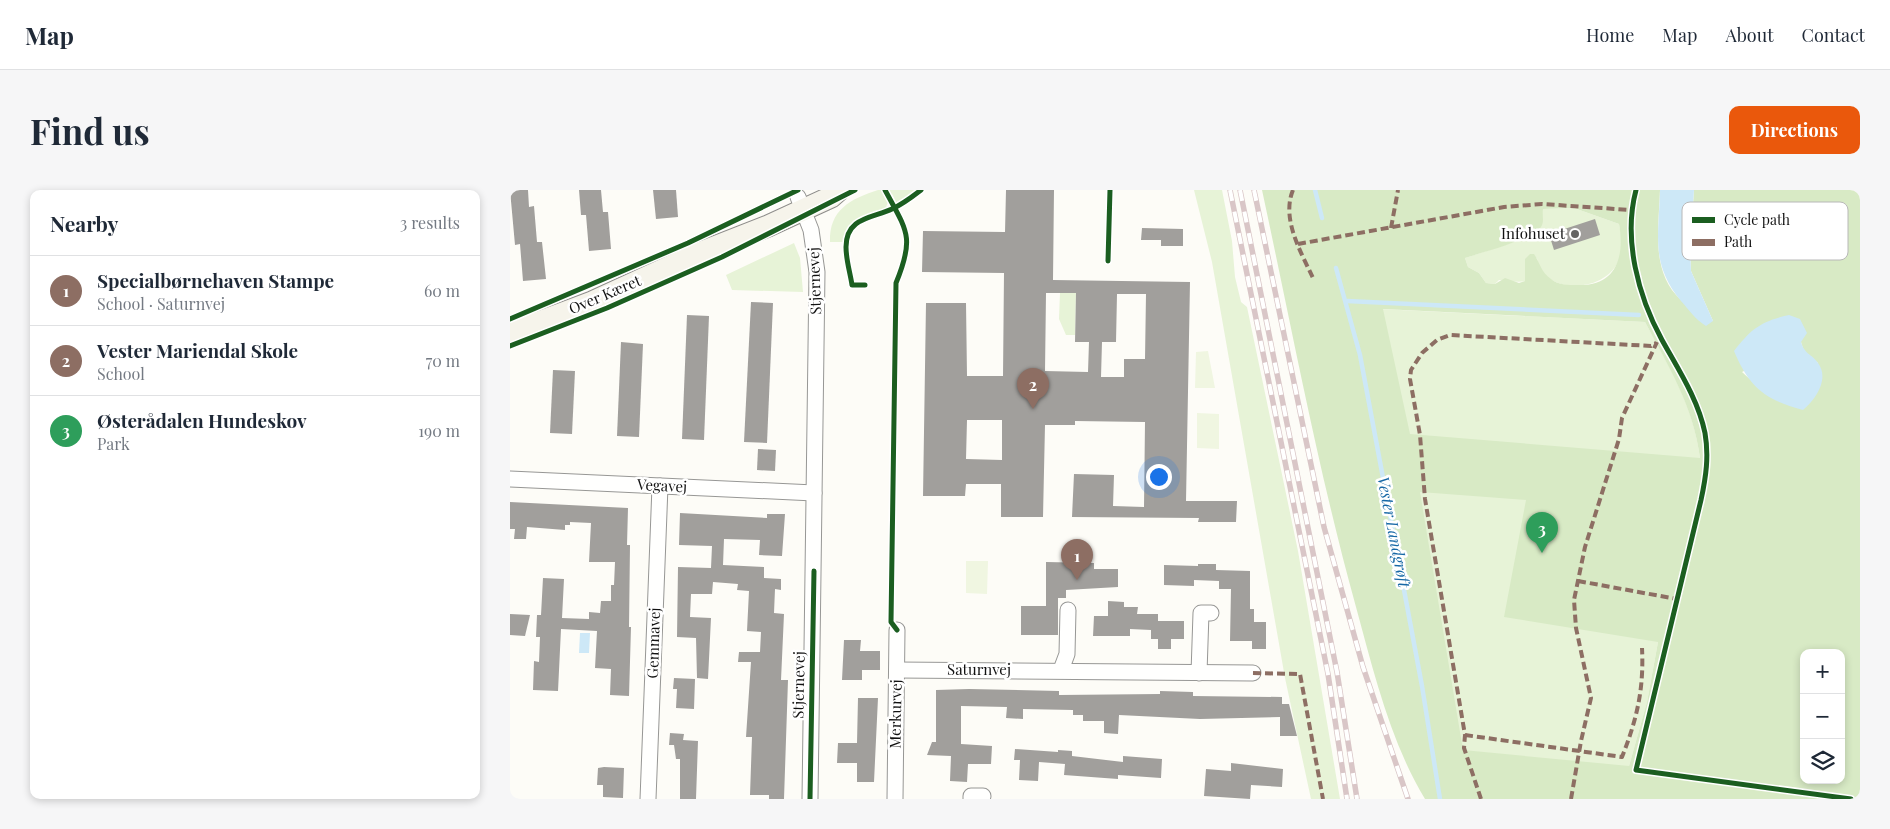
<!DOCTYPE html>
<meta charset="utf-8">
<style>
:root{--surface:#fff;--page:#f6f6f7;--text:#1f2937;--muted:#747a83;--line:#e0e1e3;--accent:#ea580c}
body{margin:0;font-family:"Playfair Display",serif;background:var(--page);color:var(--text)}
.controls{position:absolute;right:15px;bottom:15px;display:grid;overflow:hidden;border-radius:10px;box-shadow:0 2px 8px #0003}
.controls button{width:45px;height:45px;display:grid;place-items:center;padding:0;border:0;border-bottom:1px solid var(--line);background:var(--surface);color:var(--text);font:25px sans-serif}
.you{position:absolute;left:648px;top:286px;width:18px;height:18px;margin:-12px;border:4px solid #fff;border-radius:50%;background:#1a73e8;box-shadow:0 0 0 8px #1a73e833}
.badge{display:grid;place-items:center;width:32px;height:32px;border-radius:50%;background:var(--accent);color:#fff;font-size:16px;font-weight:700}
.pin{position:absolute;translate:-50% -41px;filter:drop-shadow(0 1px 2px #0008)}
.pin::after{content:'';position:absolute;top:26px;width:18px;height:15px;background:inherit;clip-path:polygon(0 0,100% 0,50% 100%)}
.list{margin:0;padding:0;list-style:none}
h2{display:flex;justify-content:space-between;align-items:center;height:65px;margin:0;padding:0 20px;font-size:21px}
h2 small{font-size:16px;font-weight:400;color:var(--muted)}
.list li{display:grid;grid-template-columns:32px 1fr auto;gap:15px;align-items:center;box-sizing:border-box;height:70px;padding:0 20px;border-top:1px solid var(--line)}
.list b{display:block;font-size:19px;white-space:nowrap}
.list p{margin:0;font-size:16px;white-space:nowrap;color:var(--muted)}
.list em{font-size:16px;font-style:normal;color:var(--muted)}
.icon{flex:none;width:28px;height:28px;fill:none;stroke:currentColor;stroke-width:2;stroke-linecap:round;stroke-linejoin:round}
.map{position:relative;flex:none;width:1350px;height:609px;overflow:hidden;border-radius:10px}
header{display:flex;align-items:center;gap:30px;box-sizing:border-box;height:70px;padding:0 25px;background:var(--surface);border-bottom:1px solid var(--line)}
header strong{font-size:24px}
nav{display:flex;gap:28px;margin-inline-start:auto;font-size:18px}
.intro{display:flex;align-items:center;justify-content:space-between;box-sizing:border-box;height:120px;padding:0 30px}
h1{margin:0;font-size:35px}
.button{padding:12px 22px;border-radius:10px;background:var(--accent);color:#fff;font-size:18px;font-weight:700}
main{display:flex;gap:30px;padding:0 30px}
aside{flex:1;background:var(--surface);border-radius:10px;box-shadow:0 2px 8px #0003}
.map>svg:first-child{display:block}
</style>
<header>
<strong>Map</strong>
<nav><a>Home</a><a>Map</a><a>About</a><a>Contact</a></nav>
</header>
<div class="intro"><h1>Find us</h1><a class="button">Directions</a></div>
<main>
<aside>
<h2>Nearby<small>3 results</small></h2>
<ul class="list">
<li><span class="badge" style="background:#8d6e63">1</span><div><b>Specialbørnehaven Stampe</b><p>School · Saturnvej</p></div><em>60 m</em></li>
<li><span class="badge" style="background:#8d6e63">2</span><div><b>Vester Mariendal Skole</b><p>School</p></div><em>70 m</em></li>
<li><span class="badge" style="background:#2e9e5b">3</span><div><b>Østerådalen Hundeskov</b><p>Park</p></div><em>190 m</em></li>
</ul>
</aside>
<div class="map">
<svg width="1350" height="609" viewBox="0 0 1350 609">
<rect width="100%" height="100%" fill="#fdfcf7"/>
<g fill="#e7f3d7">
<path d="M 368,0 L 407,0 L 387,14 L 382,4 L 376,8 L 378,12 L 375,20 C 369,23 362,22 356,25 C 345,30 337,42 334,52 L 320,52 C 319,20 340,9 368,0 Z"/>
<path d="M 684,0 L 712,0 L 722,51 L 725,87 L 731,112 L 737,117 L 788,361 L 830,609 L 801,609 L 775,488 L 702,72 Z"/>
<path d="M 1064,18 L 1109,34 C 1110,40 1112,47 1112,53 C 1113,106 1030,108 1027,68 L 1015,76 L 1015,91 C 1007,93 998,90 989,90 L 985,94 L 976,93 L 969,83 L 958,77 L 955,68 L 1010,50 L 1028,40 L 1032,19 Z"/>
<path d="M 284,53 L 290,68 L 293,102 L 222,100 L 216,85 Z"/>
<path d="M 550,103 L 566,103 L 565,145 L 556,145 L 549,129 Z"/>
<path d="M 850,118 L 1135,132 C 1160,179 1183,214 1190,268 L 1148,452 L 1137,512 L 1119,576 L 941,609 Z"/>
</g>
<path fill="#d8eac5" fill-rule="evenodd" d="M 752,0 L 1150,0 C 1149,37 1140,82 1171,110 C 1180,118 1193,124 1203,131 L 1181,81 L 1180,58 L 1184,0 L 1350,0 L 1350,609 L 915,609 C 880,551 864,483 846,417 C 808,280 782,139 752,0 ZM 1064,18 L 1109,34 C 1115,67 1106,97 1067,95 C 1058,95 1048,95 1041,89 C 1031,82 1030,73 1024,64 L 1020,64 L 1015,69 L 1015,91 L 1009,93 L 995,88 L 985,94 L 976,93 L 969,83 L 958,77 L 955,68 C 970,63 1027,49 1032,35 C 1034,31 1032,24 1033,19 ZM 873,119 L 1135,132 C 1159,178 1183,215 1190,268 L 900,244 ZM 1291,152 L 1294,162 L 1308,173 L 1243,192 L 1232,182 ZM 910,302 L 1016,310 L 994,427 L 1148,452 L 1137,512 L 1119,576 L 953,560 ZM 1294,463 L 1331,463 L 1331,590 L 1294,590 Z"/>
<g fill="#f0f6e1">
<path d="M 698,161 L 705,198 L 685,198 L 686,162 Z"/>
<path d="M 687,223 L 709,224 L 709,259 L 687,258 Z"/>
<path d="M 456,371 L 478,371 L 477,404 L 456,403 Z"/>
</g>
<g fill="#cde8f7">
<path d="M 1150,0 L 1184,0 L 1180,58 L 1181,81 L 1203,131 L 1196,136 C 1185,129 1179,120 1171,111 C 1140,73 1149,46 1150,0 Z"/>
<path d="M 1279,125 L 1290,129 L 1297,143 L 1291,152 C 1295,165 1301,163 1308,173 C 1320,189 1305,210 1293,220 C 1255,210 1239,197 1224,161 C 1241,139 1251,131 1279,125 Z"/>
<path d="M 70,443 L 80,443 L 79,463 L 69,463 Z"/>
</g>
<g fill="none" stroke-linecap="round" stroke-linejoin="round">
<g stroke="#cde8f7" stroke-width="4.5">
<path d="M 805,0 L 812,28"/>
<path d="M 826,78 L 850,165 L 912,496 L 930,609"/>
<path d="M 837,111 L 1129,125"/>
</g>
</g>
<g fill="#a19f9c" fill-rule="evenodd">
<path d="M 0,0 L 18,0 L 19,17 L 24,16 L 27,52 L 32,52 L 36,89 L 13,91 L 10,54 L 5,55 Z"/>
<path d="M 69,0 L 91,0 L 93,22 L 98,22 L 101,59 L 79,61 L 76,25 L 71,25 Z"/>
<path d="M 143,0 L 166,0 L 168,27 L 146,29 Z"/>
<path d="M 496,0 L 544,0 L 543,90 L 680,92 L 676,311 L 727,311 L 726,332 L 688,332 L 689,328 L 562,327 L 564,284 L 604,285 L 603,316 L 634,317 L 635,232 L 565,231 L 565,235 L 535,235 L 533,327 L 491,327 L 491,294 L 456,294 L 455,306 L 413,306 L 416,113 L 456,113 L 457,186 L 493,186 L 494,83 L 412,82 L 413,41 L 495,42 ZM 536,103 L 566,103 L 565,152 L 579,152 L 578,182 L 535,181 ZM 607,104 L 636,104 L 635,169 L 614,169 L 614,187 L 591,187 L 592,152 L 606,152 ZM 457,230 L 492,230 L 492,270 L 456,269 Z"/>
<path d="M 1085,29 L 1090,45 L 1044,60 L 1039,44 Z"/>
<path d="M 632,38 L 673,39 L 673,56 L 651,56 L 651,50 L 631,50 Z"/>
<path d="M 241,112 L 263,113 L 257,253 L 234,252 Z"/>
<path d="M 177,125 L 199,126 L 194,250 L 172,249 Z"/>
<path d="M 111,152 L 133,154 L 129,247 L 107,246 Z"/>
<path d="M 43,180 L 65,181 L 62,244 L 40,243 Z"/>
<path d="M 248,259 L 266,260 L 265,281 L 247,280 Z"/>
<path d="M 0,312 L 118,318 L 117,355 L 120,355 L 119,437 L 121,437 L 119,506 L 100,505 L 101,479 L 85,478 L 87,441 L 51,439 L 48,501 L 23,500 L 24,471 L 29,472 L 30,447 L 26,447 L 27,425 L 31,425 L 33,388 L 54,389 L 52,428 L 79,429 L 79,422 L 90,423 L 91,411 L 101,411 L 101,395 L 104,395 L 105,372 L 79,372 L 81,333 L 60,332 L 60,335 L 55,335 L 55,340 L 17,337 L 16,349 L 4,349 L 5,339 L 0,339 Z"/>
<path d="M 170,323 L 257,328 L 257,324 L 275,324 L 272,366 L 249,365 L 250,350 L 214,349 L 213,375 L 254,377 L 254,388 L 271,389 L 271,400 L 265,399 L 264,423 L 274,424 L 271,490 L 278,490 L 274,609 L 259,609 L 259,605 L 240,605 L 242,547 L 236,547 L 241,472 L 228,472 L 229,462 L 250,462 L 251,442 L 237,441 L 239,401 L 227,400 L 228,394 L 203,392 L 202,404 L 181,404 L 180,427 L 201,428 L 198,489 L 187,488 L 186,448 L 167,447 L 168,377 L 201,378 L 202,356 L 169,355 Z"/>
<path d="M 536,372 L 584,373 L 584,379 L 608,379 L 608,397 L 556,400 L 556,408 L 548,408 L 548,445 L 511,445 L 511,416 L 536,416 Z"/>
<path d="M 688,374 L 706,374 L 706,380 L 740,381 L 740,419 L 744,419 L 744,432 L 756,432 L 756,459 L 742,459 L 742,451 L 720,451 L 721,399 L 709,399 L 709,391 L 684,390 L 684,396 L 654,395 L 654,375 L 688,376 Z"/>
<path d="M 598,411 L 614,412 L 614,417 L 628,417 L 627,424 L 648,424 L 648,431 L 674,431 L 674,449 L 661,449 L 661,459 L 648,459 L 648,449 L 641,449 L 641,440 L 620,439 L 620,446 L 583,446 L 584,426 L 598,426 Z"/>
<path d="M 0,424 L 20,425 L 15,446 L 0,445 Z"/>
<path d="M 334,450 L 351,450 L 350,461 L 370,461 L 370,480 L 352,480 L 352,490 L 332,490 Z"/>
<path d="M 164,488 L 185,489 L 184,519 L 166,518 L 167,499 L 163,499 Z"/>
<path d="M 459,499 L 549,501 L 549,505 L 650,504 L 650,501 L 683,502 L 683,506 L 772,507 L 772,514 L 779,514 L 787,546 L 770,546 L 770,527 L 690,529 L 609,525 L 608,544 L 594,543 L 594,531 L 573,531 L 573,525 L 563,525 L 563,520 L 513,519 L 513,529 L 496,528 L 497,517 L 451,516 L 451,554 L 482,556 L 481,574 L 458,574 L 457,592 L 440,591 L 441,566 L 417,565 L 422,552 L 426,552 L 426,500 Z"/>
<path d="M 348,508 L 368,508 L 364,592 L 347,592 L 347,573 L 327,573 L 328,553 L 347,553 Z"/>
<path d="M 160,543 L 174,544 L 173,550 L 188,551 L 186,609 L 170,609 L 170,569 L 166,569 L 164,555 L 159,555 Z"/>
<path d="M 505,559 L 548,562 L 548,560 L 562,561 L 562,566 L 613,572 L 613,566 L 652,569 L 651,588 L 608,585 L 608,589 L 554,585 L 555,574 L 529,572 L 528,591 L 509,590 L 510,570 L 504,570 Z"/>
<path d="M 721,573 L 773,579 L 772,597 L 741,595 L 740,609 L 694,606 L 696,579 L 721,581 Z"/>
<path d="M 94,577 L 114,578 L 113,608 L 93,607 L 93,595 L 87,595 L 88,578 Z"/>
</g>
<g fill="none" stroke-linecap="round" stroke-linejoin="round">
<g stroke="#979795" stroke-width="17">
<g id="minor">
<path d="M 288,7 L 301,40 L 307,82 L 300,609"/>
<path d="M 0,289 L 304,303"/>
<path d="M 387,480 L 743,483"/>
<path d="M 551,480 L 557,464 L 558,420"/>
<path d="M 689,483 L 691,423 L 701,423"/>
<path d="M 138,609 L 150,296"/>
<path d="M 385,609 L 387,440"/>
<path d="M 461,609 L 461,606 L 473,606"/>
</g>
</g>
<g stroke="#8e8d8b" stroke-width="23">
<path id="secondary" d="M 0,143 L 82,112 L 189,63 L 258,36 L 321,7 L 329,0"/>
</g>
<use href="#minor" stroke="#fffffe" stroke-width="15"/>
<use href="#secondary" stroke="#f6f4eb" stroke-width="21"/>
<g stroke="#d9c6c7" stroke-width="5.5">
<g id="rail">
<path d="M 720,0 L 818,484 L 837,609"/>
<path d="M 730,0 L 827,482 L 847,609"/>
<path d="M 744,0 L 814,337 L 853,477 L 898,609"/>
</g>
</g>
<use href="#rail" stroke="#fff" stroke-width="4" stroke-dasharray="11" stroke-linecap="butt"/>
<g stroke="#8d6e63" stroke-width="4" stroke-dasharray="8 4" stroke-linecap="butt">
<path d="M 783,0 C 771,29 791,62 803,88"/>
<path d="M 881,38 L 888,0"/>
<path d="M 788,54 L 994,17 L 1032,14 L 1121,20 L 1122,15"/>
<path d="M 1068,391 L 1167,409"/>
<path d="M 743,483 L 790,484 L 813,609"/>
<path d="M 955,545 L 1112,567 C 1127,529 1134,499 1132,458"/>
<path d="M 971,609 L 954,558 L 955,545 L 915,309 L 910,245 L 900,189 L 901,180 L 912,163 L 927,150 L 940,145 L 1141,156 L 1146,153"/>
<path d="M 1061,609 L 1071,551 L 1081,508 L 1066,438 L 1064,410 L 1075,357 L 1109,249 L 1112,228 L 1147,152"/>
</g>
<g stroke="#fff" stroke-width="8">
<g id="cycleway">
<path d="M 375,0 C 397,41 405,47 386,93 L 381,432 L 387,440"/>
<path d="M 1126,0 C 1113,49 1128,106 1152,150 C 1168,179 1188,209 1195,243 C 1199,266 1196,287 1191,310 L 1126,580 L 1341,609"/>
<path d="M 598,71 L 600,0"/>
<path d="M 355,95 L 342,95 C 340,82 336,70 336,57 C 336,27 363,28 382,19 C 393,14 402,7 411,0"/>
<path d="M 0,129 L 178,53 L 288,0"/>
<path d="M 0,156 L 97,118 L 212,67 L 345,0"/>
<path d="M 300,609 L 304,381"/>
</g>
</g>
<use href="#cycleway" stroke="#1b5e20" stroke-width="5"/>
</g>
<circle fill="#646362" stroke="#fff" stroke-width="2" cx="1065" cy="44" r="5"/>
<g text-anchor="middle" stroke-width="5" stroke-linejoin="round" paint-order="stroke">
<g font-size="15" fill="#111" stroke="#fff" text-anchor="end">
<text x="1055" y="49">Infohuset</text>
</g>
<g font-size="15" fill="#111" stroke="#fff">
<text transform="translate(305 91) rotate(-92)" y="5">Stjernevej</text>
<text transform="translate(95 105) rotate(-23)" y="5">Over Kæret</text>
<text transform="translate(152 296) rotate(3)" y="5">Vegavej</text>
<text transform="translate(144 453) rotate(-88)" y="5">Gemmavej</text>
<text x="469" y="485">Saturnvej</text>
<text transform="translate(289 495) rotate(-89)" y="5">Stjernevej</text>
<text transform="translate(386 524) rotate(-89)" y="5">Merkurvej</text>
</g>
<g font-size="16" font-style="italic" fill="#1768a6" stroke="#fff">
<text transform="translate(884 342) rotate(79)" y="6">Vester Landgrøft</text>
</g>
</g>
<rect x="1172" y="12" width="166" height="58" rx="8" fill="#fff" stroke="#b8b8b8" stroke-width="1"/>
<rect x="1182" y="27" width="23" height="6" fill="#1b5e20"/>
<rect x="1182" y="49" width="23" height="7" fill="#8d6e63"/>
<g font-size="14" fill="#111">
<text x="1214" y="35">Cycle path</text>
<text x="1214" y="57">Path</text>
</g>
</svg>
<div class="controls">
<button>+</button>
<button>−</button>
<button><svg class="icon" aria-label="layers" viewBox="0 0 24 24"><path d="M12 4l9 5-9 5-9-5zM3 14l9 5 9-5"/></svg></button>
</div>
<div class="you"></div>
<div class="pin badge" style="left:567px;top:390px;background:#8d6e63">1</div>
<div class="pin badge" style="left:523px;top:219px;background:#8d6e63">2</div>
<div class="pin badge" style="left:1032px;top:363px;background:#2e9e5b">3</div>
</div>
</main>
